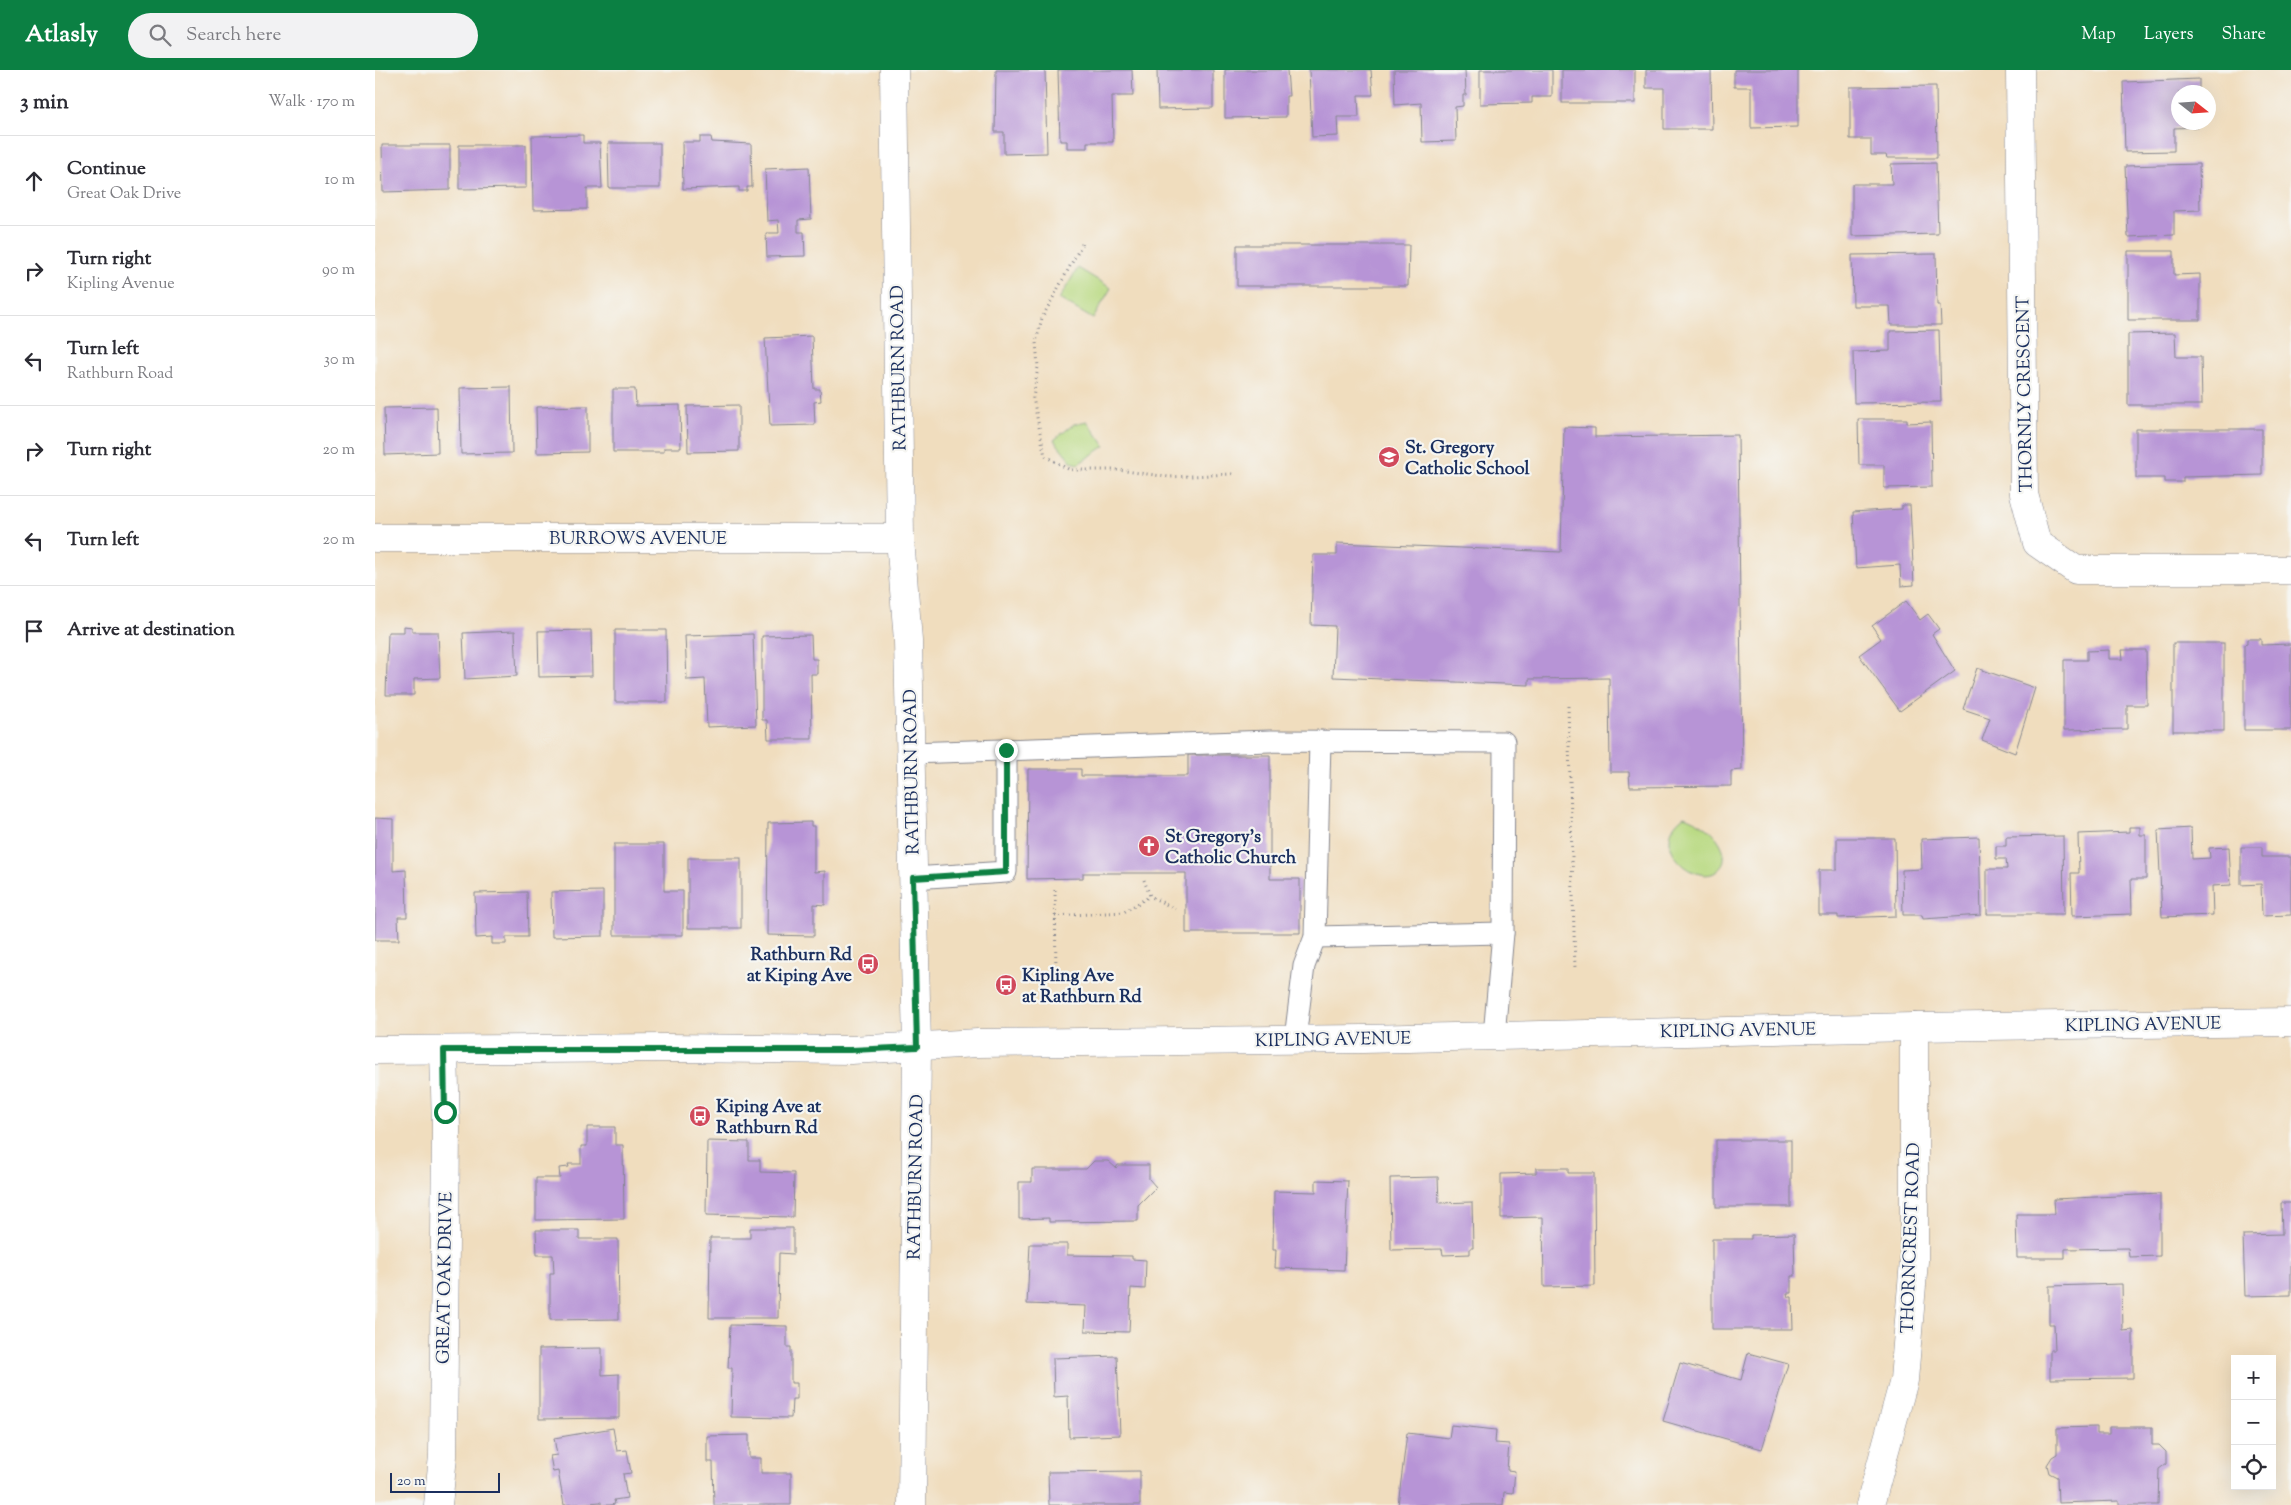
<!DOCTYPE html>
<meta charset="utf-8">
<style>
:root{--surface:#fff;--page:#f2f2f3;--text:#2b2b33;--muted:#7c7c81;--line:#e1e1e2;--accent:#0b8043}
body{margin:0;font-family:"Sorts Mill Goudy",serif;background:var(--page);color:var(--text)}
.controls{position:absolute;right:15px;bottom:15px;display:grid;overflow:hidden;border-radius:0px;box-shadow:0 5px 20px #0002}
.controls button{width:45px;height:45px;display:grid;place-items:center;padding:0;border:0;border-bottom:1px solid var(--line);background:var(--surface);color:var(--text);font:25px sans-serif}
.compass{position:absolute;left:1796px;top:15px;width:45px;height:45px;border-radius:50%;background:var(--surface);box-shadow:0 5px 20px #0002;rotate:107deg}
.scale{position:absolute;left:15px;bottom:12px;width:110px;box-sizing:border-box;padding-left:5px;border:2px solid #1b2f5e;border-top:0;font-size:14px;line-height:18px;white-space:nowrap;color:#1b2f5e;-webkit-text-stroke:4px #f6f6f2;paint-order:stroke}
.stop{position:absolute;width:15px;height:15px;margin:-11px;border:4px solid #0b8043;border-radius:50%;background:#fff}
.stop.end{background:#0b8043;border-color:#fff;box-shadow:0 1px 5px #0008}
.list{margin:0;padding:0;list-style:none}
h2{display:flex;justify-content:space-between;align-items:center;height:65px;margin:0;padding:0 20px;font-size:21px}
h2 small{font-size:16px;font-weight:400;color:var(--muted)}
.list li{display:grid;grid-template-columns:32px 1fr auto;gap:15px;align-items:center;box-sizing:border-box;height:90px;padding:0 20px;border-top:1px solid var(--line)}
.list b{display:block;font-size:19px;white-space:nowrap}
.list p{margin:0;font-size:16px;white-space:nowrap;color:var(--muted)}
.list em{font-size:16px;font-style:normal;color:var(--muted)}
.icon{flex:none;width:28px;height:28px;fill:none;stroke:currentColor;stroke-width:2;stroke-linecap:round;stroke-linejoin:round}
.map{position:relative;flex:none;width:1916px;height:1435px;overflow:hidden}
header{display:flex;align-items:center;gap:30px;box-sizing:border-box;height:70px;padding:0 25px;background:var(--accent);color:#fff}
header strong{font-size:24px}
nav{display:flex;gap:28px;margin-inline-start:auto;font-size:18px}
.search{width:350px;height:45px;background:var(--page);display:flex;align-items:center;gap:12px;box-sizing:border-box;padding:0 18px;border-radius:28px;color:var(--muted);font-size:19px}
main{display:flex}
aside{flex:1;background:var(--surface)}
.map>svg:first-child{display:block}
</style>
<header>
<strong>Atlasly</strong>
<div class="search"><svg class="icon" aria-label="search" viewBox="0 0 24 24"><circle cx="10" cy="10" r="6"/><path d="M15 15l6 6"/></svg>Search here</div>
<nav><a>Map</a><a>Layers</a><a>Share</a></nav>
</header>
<main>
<aside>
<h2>3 min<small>Walk · 170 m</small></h2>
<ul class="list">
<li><svg class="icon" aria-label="ahead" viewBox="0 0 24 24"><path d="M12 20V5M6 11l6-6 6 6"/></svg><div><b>Continue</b><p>Great Oak Drive</p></div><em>10 m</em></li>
<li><svg class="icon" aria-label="right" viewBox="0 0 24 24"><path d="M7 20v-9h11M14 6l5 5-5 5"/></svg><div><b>Turn right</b><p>Kipling Avenue</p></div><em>90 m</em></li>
<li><svg class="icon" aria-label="left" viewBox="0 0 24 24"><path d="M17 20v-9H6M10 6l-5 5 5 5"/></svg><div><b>Turn left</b><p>Rathburn Road</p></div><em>30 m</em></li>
<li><svg class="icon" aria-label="right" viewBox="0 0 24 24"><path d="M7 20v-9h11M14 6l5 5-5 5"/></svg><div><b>Turn right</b></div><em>20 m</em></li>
<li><svg class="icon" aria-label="left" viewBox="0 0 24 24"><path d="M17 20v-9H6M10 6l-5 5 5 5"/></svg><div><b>Turn left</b></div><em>20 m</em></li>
<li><svg class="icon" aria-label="arrive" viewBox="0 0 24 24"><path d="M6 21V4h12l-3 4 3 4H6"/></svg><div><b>Arrive at destination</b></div></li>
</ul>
</aside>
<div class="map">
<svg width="1916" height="1435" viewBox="0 0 1916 1435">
<rect width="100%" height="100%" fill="#f6f6f2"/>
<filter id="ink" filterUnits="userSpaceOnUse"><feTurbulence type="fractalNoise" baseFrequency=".02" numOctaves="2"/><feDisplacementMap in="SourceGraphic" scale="10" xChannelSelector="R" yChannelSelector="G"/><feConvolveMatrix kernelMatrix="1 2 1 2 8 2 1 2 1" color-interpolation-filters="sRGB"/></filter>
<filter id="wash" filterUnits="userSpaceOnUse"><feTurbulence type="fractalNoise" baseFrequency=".0096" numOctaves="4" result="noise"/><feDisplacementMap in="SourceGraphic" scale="20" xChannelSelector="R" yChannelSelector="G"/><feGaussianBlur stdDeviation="1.12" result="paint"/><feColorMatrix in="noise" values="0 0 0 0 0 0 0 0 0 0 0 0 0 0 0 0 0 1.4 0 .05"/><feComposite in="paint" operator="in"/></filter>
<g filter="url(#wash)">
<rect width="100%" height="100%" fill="#f0ddbe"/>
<g fill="#b8d980" stroke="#6a846f">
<path d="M 703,198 L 736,218 L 718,249 L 684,229 Z"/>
<path d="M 712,351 L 730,376 L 703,394 L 697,392 L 679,370 L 699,354 Z"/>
<path d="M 1309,746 C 1323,751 1338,760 1345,773 C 1349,780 1351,788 1347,795 C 1331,826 1267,776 1309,746 Z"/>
</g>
<g id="blocks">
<g fill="#b794d6">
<path d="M 621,0 L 670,0 L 672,83 L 629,84 L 629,62 L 620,62 Z"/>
<path d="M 683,0 L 757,0 L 758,26 L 737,26 L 738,72 L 712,72 L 712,78 L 692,78 L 692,71 L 685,71 Z"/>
<path d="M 782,0 L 838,0 L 838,38 L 783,39 Z"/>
<path d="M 850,0 L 912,0 L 914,26 L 911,26 L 911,47 L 850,48 Z"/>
<path d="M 934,0 L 996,0 L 998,25 L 983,25 L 984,47 L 962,47 L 963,66 L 937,67 Z"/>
<path d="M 1019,0 L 1090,0 L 1091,25 L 1088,25 L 1088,36 L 1080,37 L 1081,71 L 1047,72 L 1046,33 L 1020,35 Z"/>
<path d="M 1105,0 L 1177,0 L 1177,27 L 1157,27 L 1157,33 L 1105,34 Z"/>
<rect x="1187" y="0" width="73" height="33"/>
<path d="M 1271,0 L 1336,0 L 1337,59 L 1289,59 L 1289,18 L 1271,18 Z"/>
<path d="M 1359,0 L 1423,0 L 1423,57 L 1376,58 L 1376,17 L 1359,17 Z"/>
<path d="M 1824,9 L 1824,22 L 1804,22 L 1804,52 L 1824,52 L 1824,57 L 1799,58 L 1799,81 L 1750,82 L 1748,12 Z"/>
<path d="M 1561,16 L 1562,88 L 1512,88 L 1511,85 L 1496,85 L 1496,69 L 1475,69 L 1475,17 Z"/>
<path d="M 208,65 L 208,73 L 225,73 L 227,118 L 212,118 L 212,139 L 158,140 L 157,66 Z"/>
<path d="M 325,67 L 336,67 L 337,72 L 376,74 L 377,117 L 372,117 L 372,121 L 364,121 L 364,117 L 308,119 L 307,72 L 325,72 Z"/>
<path d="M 233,73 L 285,73 L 285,118 L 234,118 Z"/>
<path d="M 7,75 L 75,75 L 75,120 L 8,122 Z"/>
<path d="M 84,75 L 151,75 L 151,118 L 84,119 Z"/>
<path d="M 1561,93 L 1563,164 L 1477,166 L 1477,114 L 1517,114 L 1516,94 Z"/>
<path d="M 1824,94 L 1825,140 L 1799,141 L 1799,165 L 1753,167 L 1750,96 Z"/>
<path d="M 434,97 L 436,149 L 423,150 L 423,162 L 429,162 L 430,186 L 392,187 L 391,163 L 404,163 L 403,150 L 392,151 L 390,99 Z"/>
<path d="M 862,175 L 1034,175 L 1033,216 L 862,216 Z"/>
<path d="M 1753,181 L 1799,181 L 1799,205 L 1825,204 L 1825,250 L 1753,250 Z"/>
<path d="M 1561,184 L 1562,235 L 1565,235 L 1566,255 L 1516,255 L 1515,236 L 1478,236 L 1477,185 Z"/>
<path d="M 1564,260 L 1566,332 L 1479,333 L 1478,282 L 1515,281 L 1515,261 Z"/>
<path d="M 1800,263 L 1801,287 L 1826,287 L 1827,335 L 1753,335 L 1753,264 Z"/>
<path d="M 437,266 L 439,319 L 445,319 L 446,331 L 439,332 L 440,355 L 395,356 L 390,268 Z"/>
<path d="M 136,317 L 137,383 L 86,384 L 85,318 Z"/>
<path d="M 238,319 L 260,319 L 261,336 L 305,335 L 306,378 L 289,378 L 289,382 L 238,382 Z"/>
<path d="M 364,335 L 364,381 L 313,382 L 312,336 Z"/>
<path d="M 213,336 L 213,382 L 162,383 L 161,337 Z"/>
<path d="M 62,337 L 63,383 L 10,385 L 9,338 Z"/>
<path d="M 1483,349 L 1532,349 L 1532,353 L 1556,352 L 1557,417 L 1509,418 L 1509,395 L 1484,395 Z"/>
<path d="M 1189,357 L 1220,358 L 1220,367 L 1363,365 L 1367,700 L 1356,701 L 1356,716 L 1255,717 L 1254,702 L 1235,702 L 1234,608 L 1154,609 L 1154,615 L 958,607 L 960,556 L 936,555 L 938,485 L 962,485 L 962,473 L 1186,482 Z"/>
<path d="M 1761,359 L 1887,359 L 1887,405 L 1808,407 L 1808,412 L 1790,412 L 1790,408 L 1761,408 Z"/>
<path d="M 1527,435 L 1535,435 L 1539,515 L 1526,516 L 1525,495 L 1481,498 L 1478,442 L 1527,439 Z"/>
<path d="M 1531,531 L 1545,550 L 1553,544 L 1564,559 L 1557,564 L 1580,601 L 1525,641 L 1484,585 L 1506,569 L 1497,556 Z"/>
<path d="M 29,556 L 37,557 L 37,562 L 63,562 L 65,608 L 39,609 L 39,625 L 11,625 L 13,562 L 29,562 Z"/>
<path d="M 216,560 L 217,606 L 164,607 L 163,561 Z"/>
<path d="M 240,560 L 291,560 L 292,632 L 240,632 Z"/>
<path d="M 140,561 L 142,606 L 90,609 L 88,563 Z"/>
<path d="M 378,564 L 381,655 L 332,657 L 330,609 L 312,610 L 310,566 Z"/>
<path d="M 436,565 L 437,589 L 442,589 L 442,604 L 436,604 L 437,669 L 393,669 L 392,650 L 387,650 L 387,566 Z"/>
<path d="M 1872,569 L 1886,569 L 1886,575 L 1916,574 L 1916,660 L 1869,660 L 1869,575 L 1872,574 Z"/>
<rect x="1798" y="573" width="51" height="88"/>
<path d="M 1734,580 L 1734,589 L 1748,589 L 1747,580 L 1771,580 L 1772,635 L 1752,635 L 1752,659 L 1689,660 L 1689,590 L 1712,590 L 1712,581 Z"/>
<path d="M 1602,598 L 1660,618 L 1640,683 L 1607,670 L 1615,648 L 1588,639 Z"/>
<path d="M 813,685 L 895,685 L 895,809 L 925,809 L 925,863 L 811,863 L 811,803 L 708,803 L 708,808 L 652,809 L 653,699 L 706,699 L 706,706 L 813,706 Z"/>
<path d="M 0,748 L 18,749 L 18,801 L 31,800 L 32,847 L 23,847 L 24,870 L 0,870 Z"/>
<path d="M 436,752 L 436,756 L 439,756 L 439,802 L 450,801 L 450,835 L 439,834 L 439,866 L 392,865 L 393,753 Z"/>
<path d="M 1754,757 L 1765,757 L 1765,765 L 1771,765 L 1771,809 L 1756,809 L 1757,844 L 1697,846 L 1696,803 L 1704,803 L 1703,764 L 1754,762 Z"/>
<path d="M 1816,758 L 1817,789 L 1835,788 L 1834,778 L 1854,777 L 1856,815 L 1837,816 L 1838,845 L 1787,847 L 1783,760 Z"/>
<path d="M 1688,766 L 1689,844 L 1612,844 L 1612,799 L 1632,799 L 1631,789 L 1621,789 L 1621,776 L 1631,776 L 1631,767 Z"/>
<path d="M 1604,767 L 1606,845 L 1548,849 L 1547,845 L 1528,845 L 1527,800 L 1547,799 L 1546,769 Z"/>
<path d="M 1462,768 L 1520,768 L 1521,846 L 1463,848 L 1463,845 L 1444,845 L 1444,800 L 1462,800 Z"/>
<path d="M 239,774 L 289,774 L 289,821 L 308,821 L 308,865 L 239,865 Z"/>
<path d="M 1866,777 L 1887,777 L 1887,787 L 1916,787 L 1916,845 L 1887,846 L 1886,814 L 1866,815 Z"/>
<rect x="313" y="788" width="53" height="70"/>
<path d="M 228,821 L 228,866 L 177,867 L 176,822 Z"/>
<path d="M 152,822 L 153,867 L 131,867 L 131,874 L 117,874 L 117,867 L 101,868 L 100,823 Z"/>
<path d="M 212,1057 L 240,1057 L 240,1075 L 248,1075 L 249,1149 L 161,1150 L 161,1108 L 185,1108 L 184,1098 L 194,1097 L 193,1094 L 206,1094 L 206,1076 L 212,1076 Z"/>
<rect x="1341" y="1070" width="75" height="67"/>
<path d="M 332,1071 L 374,1072 L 374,1090 L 385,1090 L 385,1102 L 419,1103 L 418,1147 L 331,1145 Z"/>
<path d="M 719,1091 L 733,1091 L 741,1098 L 743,1095 L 774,1095 L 774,1109 L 781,1117 L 763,1135 L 763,1151 L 674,1152 L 674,1148 L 644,1149 L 644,1112 L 657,1112 L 657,1099 L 711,1099 Z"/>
<path d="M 1161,1098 L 1193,1098 L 1193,1103 L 1219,1103 L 1220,1216 L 1169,1217 L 1168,1147 L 1126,1148 L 1126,1104 L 1161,1103 Z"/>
<path d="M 1063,1107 L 1064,1133 L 1097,1132 L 1098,1178 L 1095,1178 L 1095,1184 L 1068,1185 L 1067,1179 L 1016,1180 L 1015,1108 Z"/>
<path d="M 941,1110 L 973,1111 L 969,1200 L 900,1198 L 901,1180 L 898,1180 L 899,1121 L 941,1122 Z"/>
<path d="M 1785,1124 L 1785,1186 L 1754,1187 L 1753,1178 L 1690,1179 L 1690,1188 L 1642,1188 L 1641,1144 L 1680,1144 L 1679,1129 Z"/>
<path d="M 1906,1133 L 1916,1133 L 1916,1225 L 1870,1226 L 1868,1165 L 1907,1164 Z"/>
<path d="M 375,1158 L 418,1158 L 418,1184 L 404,1183 L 403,1248 L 334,1248 L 335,1168 L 375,1168 Z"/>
<path d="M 161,1160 L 204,1160 L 204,1169 L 243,1169 L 244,1249 L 175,1250 L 175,1203 L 179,1203 L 178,1185 L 162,1185 Z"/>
<path d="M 1419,1164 L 1420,1206 L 1416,1206 L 1416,1223 L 1412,1223 L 1413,1227 L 1417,1227 L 1418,1259 L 1337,1259 L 1337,1169 L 1376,1169 L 1376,1165 Z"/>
<path d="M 655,1174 L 692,1174 L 692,1185 L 757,1186 L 757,1189 L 771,1190 L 770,1219 L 756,1218 L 754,1262 L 710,1261 L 711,1236 L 652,1234 Z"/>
<path d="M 1747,1214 L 1748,1261 L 1758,1260 L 1758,1308 L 1675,1309 L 1675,1280 L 1680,1280 L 1679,1254 L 1674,1254 L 1674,1216 Z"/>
<path d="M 355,1255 L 412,1256 L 412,1277 L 416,1277 L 416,1313 L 422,1313 L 422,1329 L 417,1329 L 416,1348 L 356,1347 L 357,1298 L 353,1298 Z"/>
<path d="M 227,1278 L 227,1305 L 244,1304 L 244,1348 L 164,1349 L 164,1279 Z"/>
<path d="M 1373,1283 L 1413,1294 L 1387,1379 L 1288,1351 L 1305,1293 L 1366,1310 Z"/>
<path d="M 742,1286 L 745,1365 L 694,1367 L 693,1326 L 679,1327 L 678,1288 Z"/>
<path d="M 1076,1355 L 1121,1360 L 1120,1373 L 1134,1374 L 1132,1400 L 1140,1401 L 1138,1423 L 1129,1422 L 1128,1435 L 1023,1435 L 1032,1363 L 1074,1368 Z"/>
<path d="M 1722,1357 L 1722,1364 L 1734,1364 L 1734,1357 L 1777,1357 L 1777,1375 L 1784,1375 L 1791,1382 L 1791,1394 L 1784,1399 L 1783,1435 L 1744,1435 L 1744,1431 L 1683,1433 L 1682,1407 L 1674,1403 L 1672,1395 L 1677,1387 L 1682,1384 L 1682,1358 Z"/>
<path d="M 238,1358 L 242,1381 L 252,1380 L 256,1403 L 248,1404 L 252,1428 L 239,1430 L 240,1434 L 235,1435 L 226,1435 L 226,1432 L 189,1435 L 183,1401 L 178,1402 L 175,1386 L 182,1385 L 179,1368 Z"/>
<path d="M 374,1365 L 374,1388 L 386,1388 L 386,1403 L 416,1403 L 416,1435 L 339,1435 L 338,1392 L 332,1392 L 332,1366 Z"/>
<path d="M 765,1401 L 765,1435 L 674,1435 L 673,1402 Z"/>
</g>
</g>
</g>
<g filter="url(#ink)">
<use href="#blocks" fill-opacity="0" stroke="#86868e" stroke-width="1"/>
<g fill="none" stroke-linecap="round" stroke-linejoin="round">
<g stroke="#86868e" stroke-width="23">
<g id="lane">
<path d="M 535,683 L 895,671 L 1129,672 L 1128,863 L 1119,966"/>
<path d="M 538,808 L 631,802 L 631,680"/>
<path d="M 940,867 L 1128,863"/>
<path d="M 920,969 L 929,896 L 940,867 L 945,671"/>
</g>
</g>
<g stroke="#86868e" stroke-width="29">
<g id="street">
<path d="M 1645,0 L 1649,424 L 1662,473 L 1701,500 L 1916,500"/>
<path d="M 0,468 L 525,468"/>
<path d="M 63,1435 L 68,1386 L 71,1059 L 69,980"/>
<path d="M 1495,1435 L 1529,1310 L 1539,1191 L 1539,957"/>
</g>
</g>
<g stroke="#86868e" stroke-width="29">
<g id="secondary">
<path d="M 519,0 L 525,468 L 533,571 L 542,977 L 537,1435"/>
<path d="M 0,980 L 291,978 L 476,980 L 603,973 L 988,969 L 1539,957 L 1916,952"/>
</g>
</g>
<g stroke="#86868e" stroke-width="3" stroke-dasharray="1 4" stroke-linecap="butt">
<path d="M 707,174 L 667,248 L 661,272 L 663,297 L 658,328 L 670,386 L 695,400 L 743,400 L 794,407 L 858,404"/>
<path d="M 1193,636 L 1200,899"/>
<path d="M 769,810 L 775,826 L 800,839"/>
<path d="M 680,820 L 681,906"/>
<path d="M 680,846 L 749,842 L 775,826"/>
</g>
<use href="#lane" stroke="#fff" stroke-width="21"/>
<use href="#street" stroke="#fff" stroke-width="28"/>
<use href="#secondary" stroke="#fff" stroke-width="28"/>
</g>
</g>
<g fill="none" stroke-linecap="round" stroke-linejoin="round" filter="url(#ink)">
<path stroke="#0b8043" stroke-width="6" d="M 70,1042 L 69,980 L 476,980 L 542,977 L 538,808 L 631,802 L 631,680"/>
</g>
<defs>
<g id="school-disc" transform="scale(1.125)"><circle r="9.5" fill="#d1495b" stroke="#f6f6f2"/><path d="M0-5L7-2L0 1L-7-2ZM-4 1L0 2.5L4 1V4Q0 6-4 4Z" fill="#fff"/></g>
<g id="church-disc" transform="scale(1.125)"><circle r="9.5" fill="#d1495b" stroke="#f6f6f2"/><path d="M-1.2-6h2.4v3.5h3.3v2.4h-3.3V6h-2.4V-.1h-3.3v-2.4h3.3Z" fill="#fff"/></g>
<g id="bus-disc" transform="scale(1.125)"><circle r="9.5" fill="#d1495b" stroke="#f6f6f2"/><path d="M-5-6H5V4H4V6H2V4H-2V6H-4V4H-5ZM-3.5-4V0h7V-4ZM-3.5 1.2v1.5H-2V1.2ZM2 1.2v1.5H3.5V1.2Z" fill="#fff"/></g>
</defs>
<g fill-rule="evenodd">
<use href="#school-disc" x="1014" y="387"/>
<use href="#church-disc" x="774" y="776"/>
<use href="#bus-disc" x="493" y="894"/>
<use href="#bus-disc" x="631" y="915"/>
<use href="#bus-disc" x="325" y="1046"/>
</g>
<g text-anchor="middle" stroke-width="4.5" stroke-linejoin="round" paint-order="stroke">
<g font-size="18" fill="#1b2f5e" stroke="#f6f6f2">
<text transform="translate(523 298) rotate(-91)" y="6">RATHBURN ROAD</text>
<text transform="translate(1649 324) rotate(-91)" y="6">THORNLY CRESCENT</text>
<text x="263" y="474">BURROWS AVENUE</text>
<text transform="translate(536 702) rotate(-91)" y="6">RATHBURN ROAD</text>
<text transform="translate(1768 954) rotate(-1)" y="6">KIPLING AVENUE</text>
<text transform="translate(1363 960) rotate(-1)" y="6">KIPLING AVENUE</text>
<text transform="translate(958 969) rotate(-1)" y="6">KIPLING AVENUE</text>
<text transform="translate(540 1107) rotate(-89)" y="6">RATHBURN ROAD</text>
<text transform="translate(1535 1168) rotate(-88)" y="6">THORNCREST ROAD</text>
<text transform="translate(69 1208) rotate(-89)" y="6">GREAT OAK DRIVE</text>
</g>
<g font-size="18" font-weight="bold" fill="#1b2f5e" stroke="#f6f6f2" text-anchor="start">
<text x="1030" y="383">St. Gregory<tspan x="1030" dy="21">Catholic School</tspan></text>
<text x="790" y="772">St Gregory's<tspan x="790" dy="21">Catholic Church</tspan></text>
<text x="477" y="890" text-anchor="end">Rathburn Rd<tspan x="477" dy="21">at Kiping Ave</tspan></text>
<text x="647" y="911">Kipling Ave<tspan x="647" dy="21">at Rathburn Rd</tspan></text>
<text x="341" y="1042">Kiping Ave at<tspan x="341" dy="21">Rathburn Rd</tspan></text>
</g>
</g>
</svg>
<div class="controls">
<button>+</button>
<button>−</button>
<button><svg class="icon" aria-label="locate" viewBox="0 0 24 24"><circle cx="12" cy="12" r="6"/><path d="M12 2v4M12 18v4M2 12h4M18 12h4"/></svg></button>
</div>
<svg class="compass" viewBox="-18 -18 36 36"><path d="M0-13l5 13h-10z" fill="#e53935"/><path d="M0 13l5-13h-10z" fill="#7c7c81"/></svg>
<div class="scale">20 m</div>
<div class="stop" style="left:70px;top:1042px"></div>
<div class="stop end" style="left:631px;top:680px"></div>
</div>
</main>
